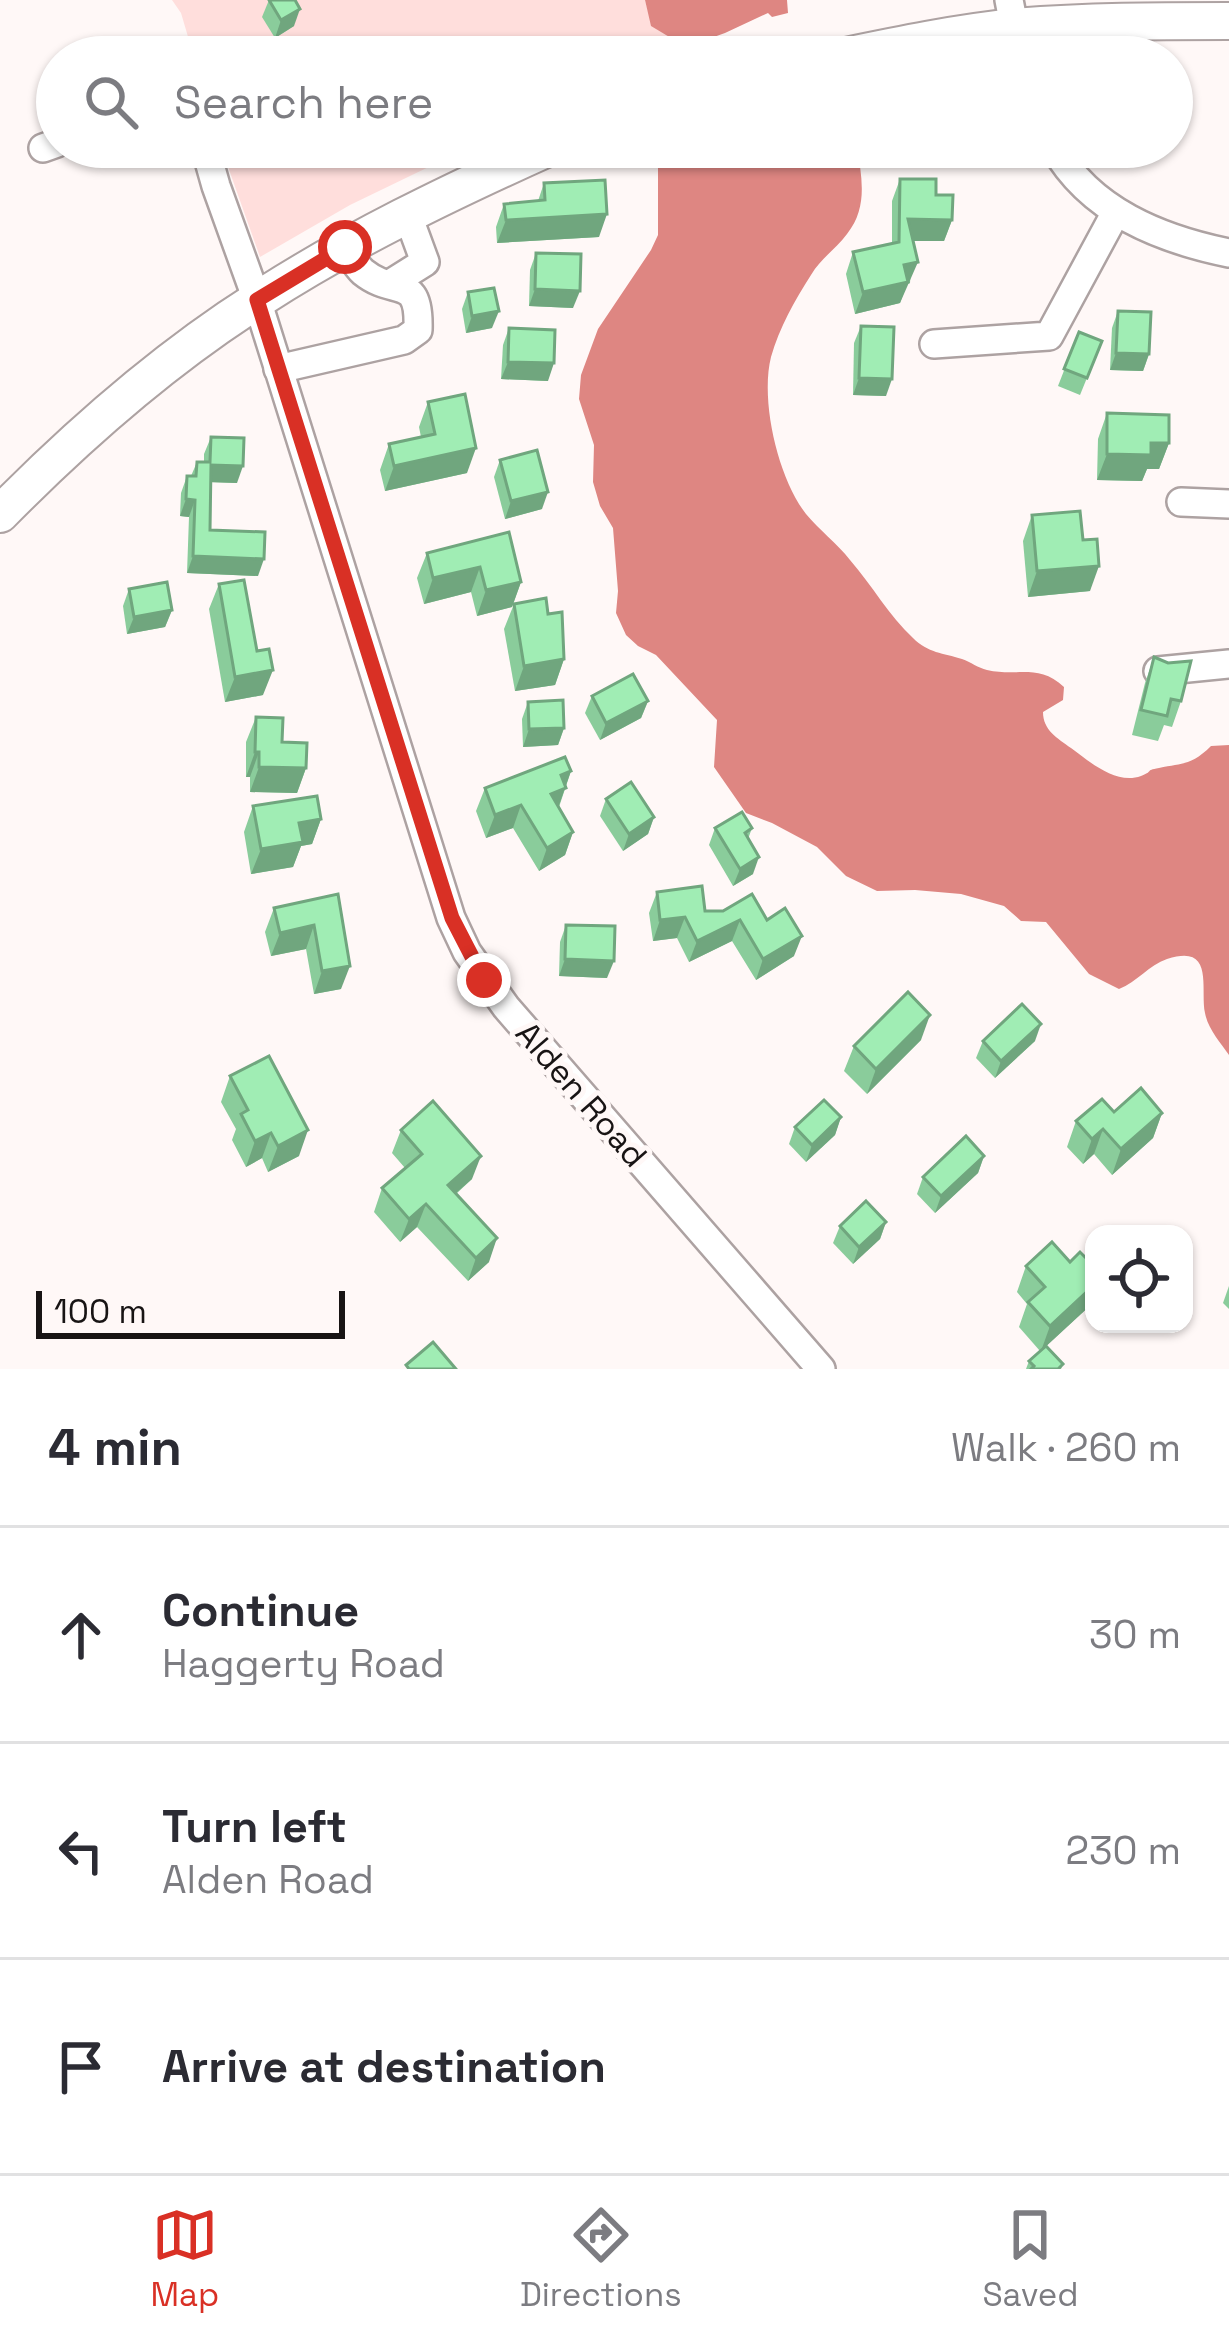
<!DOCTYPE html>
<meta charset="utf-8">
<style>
:root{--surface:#fff;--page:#f2f2f3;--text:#2b2b33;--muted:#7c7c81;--line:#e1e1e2;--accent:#d93025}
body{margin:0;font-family:"Space Grotesk",sans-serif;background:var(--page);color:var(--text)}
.controls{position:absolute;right:36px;bottom:36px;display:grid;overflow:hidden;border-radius:24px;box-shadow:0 3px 9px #0004}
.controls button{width:108px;height:108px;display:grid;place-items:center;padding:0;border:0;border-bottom:3px solid var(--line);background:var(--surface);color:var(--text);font:60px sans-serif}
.scale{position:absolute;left:36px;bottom:30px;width:309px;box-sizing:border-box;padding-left:12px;border:6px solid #181414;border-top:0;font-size:33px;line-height:42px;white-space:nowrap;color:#181414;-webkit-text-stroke:9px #fff8f7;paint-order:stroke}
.stop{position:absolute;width:36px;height:36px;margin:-27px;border:9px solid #d93025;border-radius:50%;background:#fff}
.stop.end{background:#d93025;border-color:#fff;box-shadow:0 3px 12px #0008}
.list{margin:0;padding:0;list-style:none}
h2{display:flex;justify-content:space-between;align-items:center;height:156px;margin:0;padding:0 48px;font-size:51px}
h2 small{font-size:39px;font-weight:400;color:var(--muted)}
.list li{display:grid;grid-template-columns:78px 1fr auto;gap:36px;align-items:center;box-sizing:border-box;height:216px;padding:0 48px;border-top:3px solid var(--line)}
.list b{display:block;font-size:45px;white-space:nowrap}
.list p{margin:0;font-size:39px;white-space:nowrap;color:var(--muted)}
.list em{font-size:39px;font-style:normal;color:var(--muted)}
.icon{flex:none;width:66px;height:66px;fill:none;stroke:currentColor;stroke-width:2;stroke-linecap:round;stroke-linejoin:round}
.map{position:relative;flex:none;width:1229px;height:1369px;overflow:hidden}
.search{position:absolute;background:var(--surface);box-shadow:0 3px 9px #0004;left:36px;right:36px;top:36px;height:132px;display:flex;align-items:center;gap:30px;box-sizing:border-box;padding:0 42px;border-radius:66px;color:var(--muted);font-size:45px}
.sheet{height:804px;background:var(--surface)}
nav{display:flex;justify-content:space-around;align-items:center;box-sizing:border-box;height:168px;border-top:3px solid var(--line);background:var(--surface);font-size:33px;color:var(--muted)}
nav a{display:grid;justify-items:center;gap:6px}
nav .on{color:var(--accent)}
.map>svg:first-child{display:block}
</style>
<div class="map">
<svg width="1229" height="1369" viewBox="0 0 1229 1369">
<rect width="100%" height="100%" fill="#fff8f7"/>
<g fill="#ffdedc">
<path d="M 172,0 L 645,0 L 652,26 L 686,47 L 668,57 L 194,57 L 181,13 Z"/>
<path d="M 221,147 L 470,147 L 350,205 L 260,257 Z"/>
</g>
<g fill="#de8682">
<path d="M 645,0 L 787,0 L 788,13 L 772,17 L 768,13 L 725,33 L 686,47 L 651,26 Z"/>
<path d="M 695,147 L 857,147 C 862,178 868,208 847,234 C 836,249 821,258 811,275 C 795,300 779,328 771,357 C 760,401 778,478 806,514 C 819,530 837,543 850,560 C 872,585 889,616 913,638 C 928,653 943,653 962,659 C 971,662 978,668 987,670 C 1018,677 1038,663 1064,687 L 1063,700 L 1043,712 C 1043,730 1057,738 1071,748 C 1090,762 1116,785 1141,776 C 1156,770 1143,771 1159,768 C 1183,763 1192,765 1211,746 L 1229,745 L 1229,1055 C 1220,1042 1208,1029 1205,1013 C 1200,988 1215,943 1167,959 C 1149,965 1137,982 1119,989 L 1089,974 L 1046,922 L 1021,921 L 1004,906 L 961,894 L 915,890 L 877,891 L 846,876 L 817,847 L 772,823 L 746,813 L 714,767 L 717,720 L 656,655 L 638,646 L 626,635 L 616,613 L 618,591 L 613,528 L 600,506 L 593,482 L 594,445 L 579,399 L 581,375 L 598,329 L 651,250 L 658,235 L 658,157 Z"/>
</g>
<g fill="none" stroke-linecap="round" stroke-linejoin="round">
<g stroke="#ada2a2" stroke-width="32">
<g id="minor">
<path d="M 1009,0 L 1020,57"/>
<path d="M 205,147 L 216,186 L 257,300 L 451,918 L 467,952 L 506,1007 L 821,1369"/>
<path d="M 1054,147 C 1090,211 1160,239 1229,253"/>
<path d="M 43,148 L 57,143"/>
<path d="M 390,284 L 425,262 L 407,213"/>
<path d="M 934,344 L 1049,336 L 1116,212"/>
<path d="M 278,369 L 404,340 L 418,330 C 420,272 395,298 363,272 C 356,266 350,254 345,247"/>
<path d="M 1181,502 L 1229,504"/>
<path d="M 1158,671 L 1229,664"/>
</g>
</g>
<g stroke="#ada2a2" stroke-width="40">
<g id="major">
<path d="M 841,57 C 899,45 957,33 1015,27 C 1086,21 1158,21 1229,21"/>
<path d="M 0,514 C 79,434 164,359 259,299 C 352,239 450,192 550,147"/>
</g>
</g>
<use href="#minor" stroke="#fff" stroke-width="27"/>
<use href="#major" stroke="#fff" stroke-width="36"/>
</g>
<g fill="#8acc9b">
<path d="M 269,0 L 294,26 L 275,38 L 262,17 Z"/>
<path d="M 900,179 L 936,195 L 952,220 L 944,241 L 913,241 L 910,283 L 907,284 L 900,303 L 855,314 L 846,274 L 853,252 L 892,244 L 892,201 Z"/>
<path d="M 544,183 L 599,237 L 497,243 L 496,227 L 504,204 L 538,201 Z"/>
<path d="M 536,253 L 573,308 L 529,306 L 530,270 Z"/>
<path d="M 468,292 L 492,328 L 466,333 L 462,309 Z"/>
<path d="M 1118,311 L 1149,354 L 1143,371 L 1110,370 L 1112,328 Z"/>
<path d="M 861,326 L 886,396 L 853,395 L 854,343 Z"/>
<path d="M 509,328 L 548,381 L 501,379 L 503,345 Z"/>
<path d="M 1079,332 L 1102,341 L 1080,395 L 1058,386 Z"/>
<path d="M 428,402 L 467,473 L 385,491 L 380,470 L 389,444 L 421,437 L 419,427 Z"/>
<path d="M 1107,413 L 1169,443 L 1159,469 L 1147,469 L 1142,481 L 1097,480 L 1098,439 Z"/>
<path d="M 211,437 L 237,483 L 211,482 L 210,530 L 258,576 L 187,573 L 189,517 L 180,516 L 181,493 L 187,476 L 191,476 L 197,462 L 204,462 L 204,454 Z"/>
<path d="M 500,460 L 542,509 L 505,519 L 494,477 Z"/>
<path d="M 1032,515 L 1090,591 L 1028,597 L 1023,541 Z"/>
<path d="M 509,532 L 521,582 L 512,607 L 477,616 L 471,592 L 424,604 L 417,578 L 427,553 Z"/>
<path d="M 219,584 L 263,695 L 225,702 L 209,609 Z"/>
<path d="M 129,589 L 172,610 L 165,627 L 127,634 L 123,606 Z"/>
<path d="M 514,604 L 548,614 L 564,659 L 555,685 L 515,691 L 504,629 Z"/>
<path d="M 1154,657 L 1181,701 L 1172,727 L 1164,725 L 1158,741 L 1132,735 L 1145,683 Z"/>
<path d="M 592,696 L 648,701 L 641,718 L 600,740 L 585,713 Z"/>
<path d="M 528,702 L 564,728 L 558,745 L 523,747 L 522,719 Z"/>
<path d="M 256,717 L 306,768 L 297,793 L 250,792 L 250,777 L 246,777 L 246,742 Z"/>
<path d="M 571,771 L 559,807 L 573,832 L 565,855 L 539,871 L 513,828 L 486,838 L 476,811 L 485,788 Z"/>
<path d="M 606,799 L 654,817 L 648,834 L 623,851 L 600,816 Z"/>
<path d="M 253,806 L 321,819 L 312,844 L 301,846 L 293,867 L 251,874 L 244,832 Z"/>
<path d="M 715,828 L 752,828 L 748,839 L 753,874 L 733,886 L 709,845 Z"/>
<path d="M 657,892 L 705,911 L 767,920 L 794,956 L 756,980 L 732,941 L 689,962 L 677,938 L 653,941 L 649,913 Z"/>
<path d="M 338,894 L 341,989 L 314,994 L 306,949 L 271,956 L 265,932 L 274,908 Z"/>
<path d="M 566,925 L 607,978 L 559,976 L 560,942 Z"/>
<path d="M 921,1040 L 867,1094 L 844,1071 L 854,1046 Z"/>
<path d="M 983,1041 L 1035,1041 L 995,1078 L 976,1058 Z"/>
<path d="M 230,1076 L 299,1156 L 268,1172 L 262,1158 L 246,1167 L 232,1140 L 236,1129 L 221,1102 Z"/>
<path d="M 1114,1112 L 1162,1113 L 1153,1138 L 1112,1175 L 1094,1154 L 1083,1164 L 1067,1147 L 1076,1121 Z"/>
<path d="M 841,1117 L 835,1135 L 806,1162 L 789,1144 L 795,1127 Z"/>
<path d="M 401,1130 L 472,1179 L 456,1194 L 489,1262 L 468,1281 L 417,1227 L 400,1242 L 374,1212 L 382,1188 L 405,1168 L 392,1153 Z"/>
<path d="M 984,1156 L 978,1173 L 935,1213 L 917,1194 L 923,1177 Z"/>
<path d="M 886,1222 L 880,1239 L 853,1264 L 833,1243 L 840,1226 Z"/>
<path d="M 1070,1262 L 1094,1266 L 1094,1302 L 1046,1346 L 1063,1364 L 1061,1369 L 1026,1369 L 1029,1361 L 1040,1351 L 1019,1327 L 1027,1304 L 1017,1292 L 1026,1266 Z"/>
<path d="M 1229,1286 L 1229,1309 L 1223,1303 Z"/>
</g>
<g fill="#70a67e">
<path d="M 300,9 L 294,26 L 275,38 L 281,20 Z"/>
<path d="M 607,214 L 599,237 L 497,243 L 506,220 Z"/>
<path d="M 908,219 L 952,220 L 944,241 L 900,241 Z"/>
<path d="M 918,262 L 900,303 L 855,314 L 863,292 L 904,265 Z"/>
<path d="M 535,289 L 580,291 L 573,308 L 529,306 Z"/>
<path d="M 499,311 L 492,328 L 466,333 L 472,316 Z"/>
<path d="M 1116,353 L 1149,354 L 1143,371 L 1110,370 Z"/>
<path d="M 508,362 L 554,363 L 548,381 L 501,379 Z"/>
<path d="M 859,378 L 892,379 L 886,396 L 853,395 Z"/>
<path d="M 1151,443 L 1169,443 L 1159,469 L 1147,469 L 1142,481 L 1097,480 L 1107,454 Z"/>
<path d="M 476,448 L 467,473 L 385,491 L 394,466 Z"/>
<path d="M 211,465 L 243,466 L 237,483 L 205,482 Z"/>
<path d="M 548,492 L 542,509 L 505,519 L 511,501 Z"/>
<path d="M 186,499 L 195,500 L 189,517 L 180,516 Z"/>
<path d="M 193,556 L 264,559 L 258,576 L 187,573 Z"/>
<path d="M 1099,566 L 1090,591 L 1028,597 L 1037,571 Z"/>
<path d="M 480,567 L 471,592 L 424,604 L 433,578 Z"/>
<path d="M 521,582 L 512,607 L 477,616 L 486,590 Z"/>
<path d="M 172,610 L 165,627 L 127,634 L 134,617 Z"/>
<path d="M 564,659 L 555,685 L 515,691 L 524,666 Z"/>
<path d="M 273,670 L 263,695 L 225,702 L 235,677 Z"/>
<path d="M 648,701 L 641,718 L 600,740 L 606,723 Z"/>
<path d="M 564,728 L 558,745 L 523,747 L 529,729 Z"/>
<path d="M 255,752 L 259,752 L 250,777 L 246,777 Z"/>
<path d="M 259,767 L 306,768 L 297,793 L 250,792 Z"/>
<path d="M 571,771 L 557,811 L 551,794 L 561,775 Z"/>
<path d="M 521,805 L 513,828 L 486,838 L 495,815 Z"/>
<path d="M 654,817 L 648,834 L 623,851 L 629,834 Z"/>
<path d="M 321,819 L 312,844 L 301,846 L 293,867 L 251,874 L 261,849 L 299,823 Z"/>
<path d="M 573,832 L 565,855 L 539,871 L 547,848 Z"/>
<path d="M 759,857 L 753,874 L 733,886 L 740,869 Z"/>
<path d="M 685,917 L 677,938 L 653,941 L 660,920 Z"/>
<path d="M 740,920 L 732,941 L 689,962 L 697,941 Z"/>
<path d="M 314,925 L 306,949 L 271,956 L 280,933 Z"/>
<path d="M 802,936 L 794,956 L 756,980 L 763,959 Z"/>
<path d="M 565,959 L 614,961 L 607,978 L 559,976 Z"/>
<path d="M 350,966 L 341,989 L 314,994 L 322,971 Z"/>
<path d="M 930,1015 L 921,1040 L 867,1094 L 876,1069 Z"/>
<path d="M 1041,1024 L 1035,1041 L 995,1078 L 1001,1061 Z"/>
<path d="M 1162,1113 L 1153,1138 L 1112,1175 L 1121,1149 Z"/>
<path d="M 841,1117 L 835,1135 L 806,1162 L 812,1145 Z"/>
<path d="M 1103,1129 L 1094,1154 L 1083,1164 L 1092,1139 Z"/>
<path d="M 308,1130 L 299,1156 L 268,1172 L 278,1146 Z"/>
<path d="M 271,1133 L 262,1158 L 246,1167 L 255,1141 Z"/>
<path d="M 481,1156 L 472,1179 L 439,1208 L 448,1185 Z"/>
<path d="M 984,1156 L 978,1173 L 935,1213 L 941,1196 Z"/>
<path d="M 426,1204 L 417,1227 L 400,1242 L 409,1219 Z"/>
<path d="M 886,1222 L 880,1239 L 853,1264 L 859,1247 Z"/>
<path d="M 497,1238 L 489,1262 L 468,1281 L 476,1258 Z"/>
<path d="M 1094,1285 L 1094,1302 L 1041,1351 L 1050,1326 Z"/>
</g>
<g fill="#a0edb4" stroke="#70a67e" stroke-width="3">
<path d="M 269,0 L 295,0 L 300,9 L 281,20 Z"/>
<path d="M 900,179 L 936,179 L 936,195 L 953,195 L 952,220 L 908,219 L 918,262 L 904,265 L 908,282 L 863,292 L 853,252 L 899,242 Z"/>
<path d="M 605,180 L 607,214 L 506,220 L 504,204 L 545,200 L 544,183 Z"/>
<path d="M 536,253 L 581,254 L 580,291 L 535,289 Z"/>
<path d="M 494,288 L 499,311 L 472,316 L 468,292 Z"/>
<path d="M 1118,311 L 1151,312 L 1149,354 L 1116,353 Z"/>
<path d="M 861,326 L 894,327 L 892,379 L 859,378 Z"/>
<path d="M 509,328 L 555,330 L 554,363 L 508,362 Z"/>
<path d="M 1079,332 L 1102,341 L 1087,378 L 1064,369 Z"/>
<path d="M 465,394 L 476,448 L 394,466 L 389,444 L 435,434 L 428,402 Z"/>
<path d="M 1107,413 L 1169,415 L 1169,443 L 1151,443 L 1151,455 L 1107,454 Z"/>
<path d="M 211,437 L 244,438 L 243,466 L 211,465 L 210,530 L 265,532 L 264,559 L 193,556 L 195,500 L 186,499 L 187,476 L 196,476 L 197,462 L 210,462 Z"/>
<path d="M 537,450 L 548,492 L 511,501 L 500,460 Z"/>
<path d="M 1080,511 L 1083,540 L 1097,539 L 1099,566 L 1037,571 L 1032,515 Z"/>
<path d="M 509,532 L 521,582 L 486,590 L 480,567 L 433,578 L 427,553 Z"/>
<path d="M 244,580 L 257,651 L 269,649 L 273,670 L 235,677 L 219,584 Z"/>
<path d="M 167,582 L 172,610 L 134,617 L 129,589 Z"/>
<path d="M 546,598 L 548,614 L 562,612 L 564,659 L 524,666 L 514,604 Z"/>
<path d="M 1154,657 L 1168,663 L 1191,661 L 1181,701 L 1171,699 L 1167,716 L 1141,710 Z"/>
<path d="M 633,674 L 648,701 L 606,723 L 592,696 Z"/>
<path d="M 563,700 L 564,728 L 529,729 L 528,702 Z"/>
<path d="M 256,717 L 283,718 L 282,742 L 307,743 L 306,768 L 259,767 L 259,752 L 255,752 Z"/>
<path d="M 565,757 L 571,771 L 561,775 L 566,788 L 551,794 L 573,832 L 547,848 L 521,805 L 495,815 L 485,788 Z"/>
<path d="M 631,782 L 654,817 L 629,834 L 606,799 Z"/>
<path d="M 317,796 L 321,819 L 299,823 L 303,842 L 261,849 L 253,806 Z"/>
<path d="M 742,812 L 752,828 L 745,833 L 759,857 L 740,869 L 715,828 Z"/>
<path d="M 702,886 L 705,911 L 723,911 L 752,894 L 767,920 L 785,908 L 802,936 L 763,959 L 740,920 L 697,941 L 685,917 L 660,920 L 657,892 Z"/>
<path d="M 338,894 L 350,966 L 322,971 L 314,925 L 280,933 L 274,908 Z"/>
<path d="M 566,925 L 615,926 L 614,961 L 565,959 Z"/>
<path d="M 908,992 L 930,1015 L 876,1069 L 854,1046 Z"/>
<path d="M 1022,1004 L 1041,1024 L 1001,1061 L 983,1041 Z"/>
<path d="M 269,1056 L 308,1130 L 278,1146 L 271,1133 L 255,1141 L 241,1114 L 248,1110 L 230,1076 Z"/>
<path d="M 1141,1088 L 1162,1113 L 1121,1149 L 1103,1129 L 1092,1139 L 1076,1121 L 1102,1099 L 1114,1112 Z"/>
<path d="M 824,1100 L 841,1117 L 812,1145 L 795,1127 Z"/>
<path d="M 433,1101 L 481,1156 L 448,1185 L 497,1238 L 476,1258 L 426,1204 L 409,1219 L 382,1188 L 422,1154 L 401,1130 Z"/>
<path d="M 966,1136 L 984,1156 L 941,1196 L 923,1177 Z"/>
<path d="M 866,1201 L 886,1222 L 859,1247 L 840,1226 Z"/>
<path d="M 1052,1242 L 1070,1262 L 1080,1252 L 1094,1266 L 1094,1285 L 1050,1326 L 1028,1302 L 1045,1287 L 1026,1266 Z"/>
<path d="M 433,1342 L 456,1369 L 409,1369 L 406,1365 Z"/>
<path d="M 1046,1346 L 1063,1364 L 1058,1369 L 1031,1369 L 1034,1366 L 1029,1361 Z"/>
</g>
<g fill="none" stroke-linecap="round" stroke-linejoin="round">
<path stroke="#d93025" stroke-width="15" d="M 345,247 L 257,300 L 452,918 L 484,980"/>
</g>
<g text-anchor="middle" stroke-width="10" stroke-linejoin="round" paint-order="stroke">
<g font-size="33" fill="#181414" stroke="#fff8f7">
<text transform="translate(582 1094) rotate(49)" y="12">Alden Road</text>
</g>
</g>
</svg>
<div class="controls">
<button><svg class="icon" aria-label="locate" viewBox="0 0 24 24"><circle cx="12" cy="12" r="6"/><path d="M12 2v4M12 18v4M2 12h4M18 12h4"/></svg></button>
</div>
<div class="scale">100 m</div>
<div class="stop" style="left:345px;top:247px"></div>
<div class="stop end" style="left:484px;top:980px"></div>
<div class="search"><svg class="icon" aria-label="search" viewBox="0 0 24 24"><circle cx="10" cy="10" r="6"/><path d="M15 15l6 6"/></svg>Search here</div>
</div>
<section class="sheet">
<h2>4 min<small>Walk · 260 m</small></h2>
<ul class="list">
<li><svg class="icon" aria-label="ahead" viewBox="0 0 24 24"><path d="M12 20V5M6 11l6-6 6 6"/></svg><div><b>Continue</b><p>Haggerty Road</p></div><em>30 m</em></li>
<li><svg class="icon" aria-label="left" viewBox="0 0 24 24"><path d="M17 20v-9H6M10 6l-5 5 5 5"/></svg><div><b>Turn left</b><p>Alden Road</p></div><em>230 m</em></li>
<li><svg class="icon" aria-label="arrive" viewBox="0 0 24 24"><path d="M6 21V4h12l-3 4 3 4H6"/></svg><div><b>Arrive at destination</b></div></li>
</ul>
</section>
<nav>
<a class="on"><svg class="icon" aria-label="map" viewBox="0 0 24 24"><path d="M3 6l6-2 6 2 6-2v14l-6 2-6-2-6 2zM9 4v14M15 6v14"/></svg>Map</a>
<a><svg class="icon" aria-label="directions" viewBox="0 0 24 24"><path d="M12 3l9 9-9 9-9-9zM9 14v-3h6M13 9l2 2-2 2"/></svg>Directions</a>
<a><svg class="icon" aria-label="saved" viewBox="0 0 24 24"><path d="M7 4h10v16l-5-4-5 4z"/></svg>Saved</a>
</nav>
